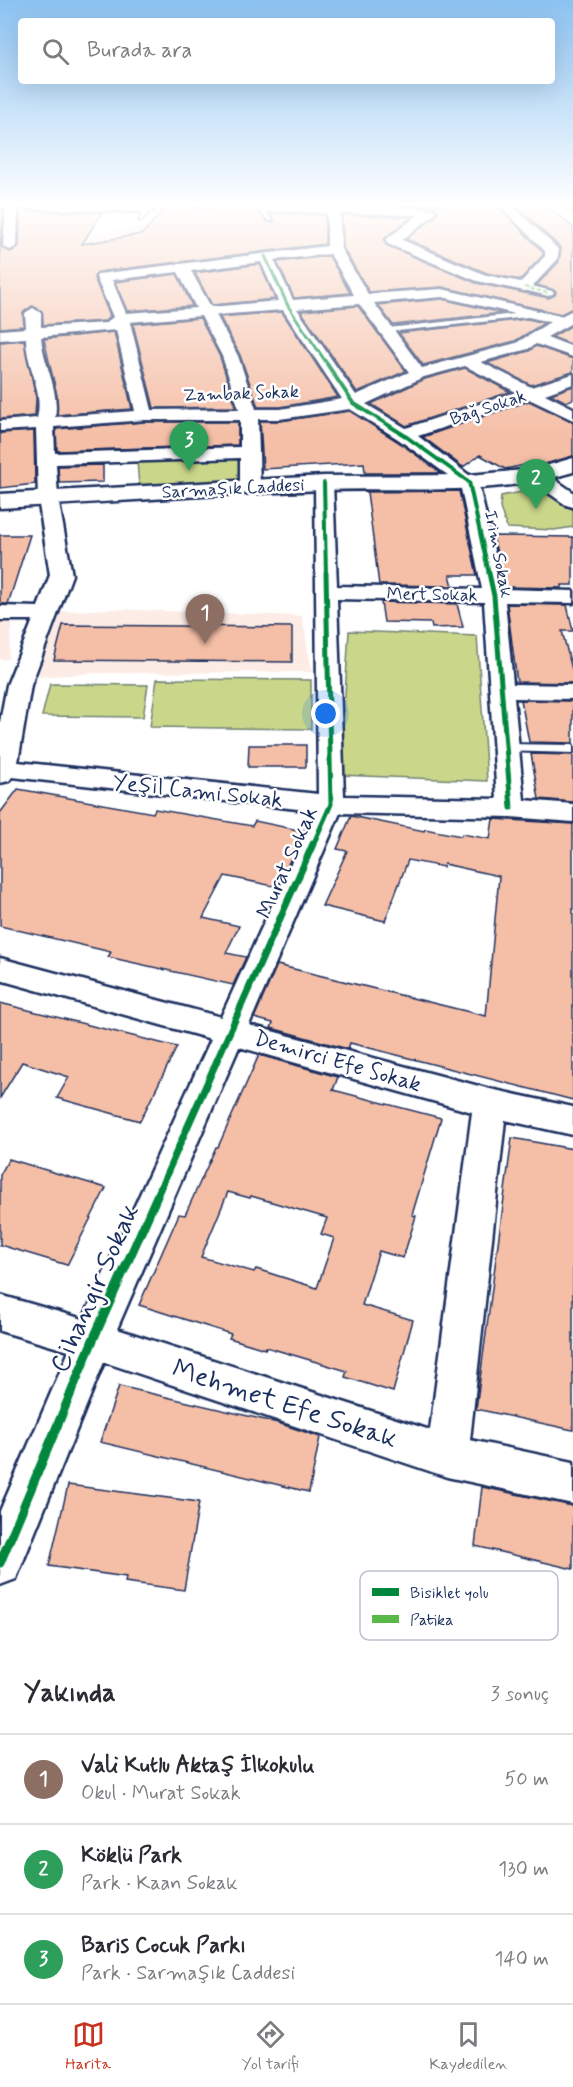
<!DOCTYPE html>
<html lang="tr">
<meta charset="utf-8">
<style>
:root{--surface:#fff;--page:#f7f7f7;--text:#2b2b33;--muted:#7c7c81;--line:#e1e1e2;--accent:#c8321e}
body{margin:0;font-family:Mynerve,sans-serif;background:var(--page);color:var(--text)}
.you{position:absolute;left:326px;top:714px;width:21px;height:21px;margin:-15px;border:4px solid #fff;border-radius:50%;background:#1a73e8;box-shadow:0 0 0 9px #1a73e833}
.badge{display:grid;place-items:center;width:39px;height:39px;border-radius:50%;background:var(--accent);color:#fff;font-size:20px;font-weight:700}
.pin{position:absolute;translate:-50% -50px;filter:drop-shadow(0 2px 3px #0008)}
.pin::after{content:'';position:absolute;top:32px;width:21px;height:18px;background:inherit;clip-path:polygon(0 0,100% 0,50% 100%)}
.list{margin:0;padding:0;list-style:none}
h2{display:flex;justify-content:space-between;align-items:center;height:78px;margin:0;padding:0 24px;font-size:26px}
h2 small{font-size:20px;font-weight:400;color:var(--muted)}
.list li{display:grid;grid-template-columns:39px 1fr auto;gap:18px;align-items:center;box-sizing:border-box;height:90px;padding:0 24px;border-top:2px solid var(--line)}
.list b{display:block;font-size:22px;white-space:nowrap}
.list p{margin:0;font-size:20px;white-space:nowrap;color:var(--muted)}
.list em{font-size:20px;font-style:normal;color:var(--muted)}
.icon{flex:none;width:33px;height:33px;fill:none;stroke:currentColor;stroke-width:2;stroke-linecap:round;stroke-linejoin:round}
.map{position:relative;flex:none;width:573px;height:1655px;overflow:hidden}
.search{position:absolute;background:var(--surface);box-shadow:0 6px 24px #0002;left:18px;right:18px;top:18px;height:66px;display:flex;align-items:center;gap:15px;box-sizing:border-box;padding:0 21px;border-radius:6px;color:var(--muted);font-size:22px}
.sheet{height:348px;background:var(--surface)}
nav{display:flex;justify-content:space-around;align-items:center;box-sizing:border-box;height:84px;border-top:2px solid var(--line);background:var(--surface);font-size:16px;color:var(--muted)}
nav a{display:grid;justify-items:center;gap:3px}
nav .on{color:var(--accent)}
.map>svg:first-child{display:block}
</style>
<div class="map">
<svg width="573" height="1655" viewBox="0 0 573 1655">
<rect width="100%" height="100%" fill="#fff"/>
<filter id="ink" filterUnits="userSpaceOnUse"><feTurbulence type="fractalNoise" baseFrequency=".0167" numOctaves="2"/><feDisplacementMap in="SourceGraphic" scale="12" xChannelSelector="R" yChannelSelector="G"/><feConvolveMatrix kernelMatrix="1 2 1 2 8 2 1 2 1" color-interpolation-filters="sRGB"/></filter>
<g filter="url(#ink)">
<g fill="#fcece5">
<path d="M 193,219 L 215,232 L 56,258 L 34,243 Z"/>
<path d="M 109,609 L 302,616 L 312,672 L 99,673 L 38,677 L 54,612 Z"/>
<path d="M 0,620 L 13,620 L 8,659 L 0,659 Z"/>
</g>
<g fill="#cad78a" stroke="#728374" stroke-width="1.5">
<path d="M 240,456 L 241,481 L 139,486 L 137,461 Z"/>
<path d="M 542,488 L 573,510 L 573,527 L 554,530 L 507,528 L 500,508 L 501,496 Z"/>
<path d="M 349,631 L 477,636 L 487,781 L 340,775 Z"/>
<path d="M 157,679 L 311,680 L 311,729 L 150,727 Z"/>
<path d="M 50,684 L 148,685 L 143,717 L 42,716 Z"/>
</g>
<g fill="#f5bfa7" stroke="#1b2f5e" stroke-width="1.5" fill-rule="evenodd">
<path d="M 212,204 L 262,204 L 259,213 L 269,223 L 275,221 L 270,213 L 325,215 L 325,244 L 98,272 L 94,278 L 110,316 L 105,321 L 43,325 L 42,311 L 32,306 L 23,313 L 24,326 L 0,328 L 0,210 L 4,210 L 1,246 L 11,252 L 19,246 L 20,210 L 102,213 L 82,244 L 142,234 L 168,205 L 212,208 Z"/>
<path d="M 358,204 L 496,204 L 543,252 L 543,255 L 520,280 L 487,273 L 406,239 L 436,216 L 438,211 L 434,207 Z"/>
<path d="M 514,204 L 545,204 L 573,227 L 573,308 L 561,314 L 442,287 L 369,292 L 343,248 L 342,215 L 412,217 L 386,237 L 384,240 L 386,245 L 476,283 L 549,298 L 555,295 L 556,291 L 537,285 L 559,262 L 561,248 Z"/>
<path d="M 329,256 L 350,293 L 294,298 L 277,262 Z"/>
<path d="M 260,264 L 275,299 L 212,305 L 195,273 Z"/>
<path d="M 177,274 L 192,306 L 127,311 L 115,282 Z"/>
<path d="M 442,299 L 502,313 L 393,325 L 378,305 Z"/>
<path d="M 358,306 L 406,371 L 357,392 L 301,311 Z"/>
<path d="M 282,312 L 338,397 L 280,407 L 258,407 L 240,355 L 220,317 Z"/>
<path d="M 200,318 L 220,357 L 236,407 L 154,408 L 133,324 Z"/>
<path d="M 528,319 L 544,323 L 515,341 L 423,365 L 399,333 Z"/>
<path d="M 573,324 L 573,345 L 552,337 L 571,326 Z"/>
<path d="M 114,332 L 132,409 L 57,415 L 57,396 L 44,339 Z"/>
<path d="M 24,340 L 36,398 L 35,416 L 0,419 L 0,342 Z"/>
<path d="M 536,346 L 573,359 L 573,372 L 531,385 L 487,363 L 529,351 Z"/>
<path d="M 465,368 L 510,392 L 406,426 L 371,404 L 425,379 Z"/>
<path d="M 573,386 L 573,399 L 566,402 L 551,394 Z"/>
<path d="M 529,401 L 573,422 L 573,456 L 535,467 L 525,465 L 505,469 L 480,455 L 463,467 L 423,437 Z"/>
<path d="M 350,411 L 397,441 L 441,473 L 365,473 L 364,463 L 263,469 L 260,421 L 280,421 Z"/>
<path d="M 145,422 L 238,422 L 238,445 L 57,451 L 56,429 Z"/>
<path d="M 34,431 L 35,484 L 0,488 L 0,433 Z"/>
<path d="M 103,465 L 103,482 L 59,483 L 58,466 Z"/>
<path d="M 459,491 L 477,575 L 450,575 L 453,586 L 379,585 L 367,492 Z"/>
<path d="M 0,535 L 30,535 L 8,604 L 0,604 Z"/>
<path d="M 493,536 L 573,537 L 573,585 L 562,585 L 562,588 L 505,587 Z"/>
<path d="M 381,602 L 457,604 L 463,627 L 432,628 L 431,623 L 384,622 Z"/>
<path d="M 507,604 L 567,605 L 573,631 L 562,631 L 573,673 L 573,683 L 517,682 Z"/>
<path d="M 63,625 L 292,627 L 292,662 L 54,660 Z"/>
<path d="M 521,700 L 573,701 L 573,743 L 529,742 Z"/>
<path d="M 249,745 L 306,745 L 306,767 L 248,767 Z"/>
<path d="M 531,754 L 573,755 L 573,802 L 539,799 Z"/>
<path d="M 18,789 L 153,813 L 155,809 L 252,826 L 255,821 L 303,831 L 278,887 L 225,876 L 203,918 L 239,926 L 226,953 L 246,957 L 233,985 L 108,957 L 111,952 L 0,926 L 0,813 Z"/>
<path d="M 351,816 L 424,831 L 425,829 L 461,836 L 462,834 L 490,839 L 493,819 L 573,824 L 573,1100 L 350,1043 L 348,1049 L 271,1028 L 273,1023 L 254,1018 L 277,965 L 486,1016 L 499,876 L 444,864 L 443,867 L 408,860 L 385,921 L 322,906 L 347,851 L 337,849 Z"/>
<path d="M 0,1003 L 177,1047 L 140,1121 L 57,1098 L 69,1077 L 22,1062 L 0,1098 Z"/>
<path d="M 259,1055 L 338,1077 L 333,1090 L 441,1118 L 412,1215 L 416,1216 L 403,1258 L 379,1251 L 362,1305 L 413,1320 L 393,1392 L 345,1377 L 347,1371 L 266,1347 L 265,1349 L 229,1338 L 231,1334 L 139,1305 L 179,1214 L 185,1215 L 216,1147 L 218,1147 ZM 228,1192 L 250,1198 L 251,1196 L 327,1218 L 321,1234 L 334,1238 L 317,1288 L 256,1269 L 254,1272 L 201,1257 Z"/>
<path d="M 512,1138 L 573,1149 L 573,1430 L 476,1409 Z"/>
<path d="M 9,1159 L 106,1188 L 67,1265 L 0,1245 L 0,1175 Z"/>
<path d="M 119,1386 L 278,1423 L 320,1437 L 309,1492 L 100,1442 Z"/>
<path d="M 68,1485 L 199,1502 L 184,1590 L 125,1582 L 126,1577 L 49,1566 Z"/>
<path d="M 482,1487 L 573,1506 L 573,1569 L 475,1546 Z"/>
</g>
<g fill="none" stroke-linecap="round" stroke-linejoin="round">
<g stroke="#1b2f5e" stroke-width="4">
<g id="service">
<path d="M 266,206 L 271,207 L 267,213 L 273,221 L 269,221 L 261,213 Z"/>
<path d="M 146,207 L 151,208 L 143,220 L 139,220 Z"/>
<path d="M 534,312 L 538,314 L 537,316 L 388,332 L 384,330 L 388,328 Z"/>
<path d="M 505,744 L 573,745 L 573,753 L 501,751 L 499,748 Z"/>
</g>
</g>
<g stroke="#1b2f5e" stroke-width="5">
<path id="pedestrian" d="M 524,284 L 552,291 L 554,293 L 548,296 L 520,289 L 518,287 Z"/>
</g>
<g stroke="#1b2f5e" stroke-width="5">
<g id="minor">
<path d="M 0,204 L 158,204 L 152,211 L 148,212 L 18,208 L 17,246 L 10,250 L 3,246 L 6,208 L 0,208 Z"/>
<path d="M 264,204 L 339,204 L 339,205 L 434,209 L 436,212 L 434,215 L 402,240 L 486,275 L 521,282 L 545,256 L 545,251 L 498,204 L 511,204 L 559,250 L 557,260 L 529,290 L 524,291 L 477,281 L 388,244 L 386,241 L 388,238 L 418,215 L 340,213 L 341,249 L 368,294 L 442,289 L 561,316 L 573,310 L 573,321 L 570,324 L 547,337 L 573,347 L 573,357 L 536,344 L 528,349 L 481,362 L 531,387 L 573,374 L 573,384 L 545,394 L 573,408 L 573,420 L 529,399 L 418,436 L 478,482 L 503,589 L 573,591 L 573,603 L 505,602 L 513,684 L 573,685 L 573,699 L 514,698 L 524,800 L 573,804 L 573,822 L 511,817 L 340,813 L 249,1025 L 490,1089 L 573,1107 L 573,1135 L 505,1120 L 470,1440 L 573,1462 L 573,1504 L 447,1477 L 104,1362 L 16,1579 L 0,1585 L 0,1511 L 69,1351 L 0,1331 L 0,1295 L 83,1319 L 211,1039 L 0,980 L 0,958 L 221,1017 L 315,811 L 12,777 L 9,781 L 0,783 L 0,722 L 7,685 L 33,620 L 0,620 L 0,606 L 38,607 L 50,575 L 38,498 L 36,429 L 0,431 L 0,421 L 37,418 C 44,389 26,367 26,338 L 0,340 L 0,330 L 26,328 L 25,313 L 33,308 L 41,313 L 41,327 L 106,323 L 113,317 L 96,277 L 98,274 L 327,246 L 327,213 L 268,211 L 262,207 ZM 330,254 L 354,295 L 293,300 L 274,260 ZM 261,262 L 278,301 L 211,307 L 191,271 ZM 178,272 L 196,308 L 126,313 L 112,280 ZM 442,297 L 550,322 L 516,343 L 422,368 L 374,303 ZM 359,304 L 409,372 L 356,395 L 297,309 ZM 283,310 L 342,399 L 280,409 L 256,409 L 238,356 L 216,315 ZM 201,316 L 222,356 L 239,409 L 152,410 L 130,322 ZM 116,330 L 135,411 L 55,417 C 60,390 43,364 41,337 ZM 465,366 L 516,392 L 406,428 L 366,404 L 424,377 ZM 350,409 L 398,439 L 460,484 L 482,589 L 337,586 L 333,483 L 331,479 L 317,479 L 315,483 L 318,794 L 18,762 L 31,685 L 72,575 L 58,498 L 56,464 L 240,458 L 240,487 L 243,491 L 257,491 L 260,487 L 258,419 L 280,419 ZM 145,420 L 240,420 L 240,447 L 55,453 L 54,427 ZM 337,599 L 484,602 L 497,799 L 344,796 ZM 239,1047 L 472,1112 L 430,1430 L 117,1329 Z"/>
<path d="M 563,204 L 573,204 L 573,211 Z"/>
<path d="M 537,470 L 544,472 L 573,492 L 573,507 L 566,505 L 530,480 L 528,476 L 530,472 Z"/>
</g>
</g>
<g stroke="#1b2f5e" stroke-width="5">
<path id="secondary" d="M 573,458 L 573,472 C 493,497 407,487 324,490 C 216,494 108,502 0,508 L 0,494 L 324,476 L 469,475 L 535,469 Z"/>
</g>
<use href="#service" fill="#fff" fill-rule="evenodd"/>
<use href="#pedestrian" fill="#fff" fill-rule="evenodd"/>
<use href="#minor" fill="#fff" fill-rule="evenodd"/>
<use href="#secondary" fill="#fff" fill-rule="evenodd"/>
<path stroke="#58b947" stroke-width="2" stroke-dasharray="4.5 2" stroke-linecap="butt" d="M 524,287 L 548,293"/>
<g stroke="#fff" stroke-width="5">
<path id="cycleway-far4" d="M 265,256 L 288,306 L 328,365"/>
</g>
<g stroke="#fff" stroke-width="6">
<g id="cycleway-far3">
<path d="M 327,364 L 353,403 L 404,435 L 469,482 L 489,574"/>
<path d="M 324,483 L 326,574"/>
</g>
</g>
<g stroke="#fff" stroke-width="8">
<g id="cycleway-far2">
<path d="M 489,573 L 494,596 L 511,808"/>
<path d="M 313,845 L 331,804 L 326,573"/>
</g>
</g>
<g stroke="#fff" stroke-width="10">
<path id="cycleway-far1" d="M 156,1198 L 313,844"/>
</g>
<g stroke="#fff" stroke-width="13">
<path id="cycleway" d="M 0,1563 L 93,1340 L 157,1196"/>
</g>
<use href="#cycleway-far4" stroke="#00873e" stroke-width="3"/>
<use href="#cycleway-far3" stroke="#00873e" stroke-width="4"/>
<use href="#cycleway-far2" stroke="#00873e" stroke-width="5"/>
<use href="#cycleway-far1" stroke="#00873e" stroke-width="7"/>
<use href="#cycleway" stroke="#00873e" stroke-width="9"/>
</g>
</g>
<linearGradient id="sky" x2="0" y2="1"><stop stop-color="#8bc2f1"/><stop offset="0.47" stop-color="#fff"/><stop offset="1" stop-color="#fff" stop-opacity="0"/></linearGradient>
<rect width="573" height="435" fill="url(#sky)"/>
<g text-anchor="middle" stroke-width="5" stroke-linejoin="round" paint-order="stroke">
<g font-size="18" fill="#1b2f5e" stroke="#fff">
<text transform="translate(241 393) rotate(-2)" y="6">Zambak Sokak</text>
<text transform="translate(488 407) rotate(-18)" y="6">Bağ Sokak</text>
<text transform="translate(233 488) rotate(-3)" y="6">Sarmaşık Caddesi</text>
<text transform="translate(499 554) rotate(79)" y="6">Irim Sokak</text>
<text transform="translate(432 594) rotate(1)" y="6">Mert Sokak</text>
</g>
<g font-size="22" fill="#1b2f5e" stroke="#fff">
<text transform="translate(198 790) rotate(6)" y="8">Yeşil Cami Sokak</text>
<text transform="translate(286 862) rotate(-66)" y="8">Murat Sokak</text>
<text transform="translate(338 1060) rotate(16)" y="8">Demirci Efe Sokak</text>
</g>
<g font-size="27" fill="#1b2f5e" stroke="#fff">
<text transform="translate(94 1288) rotate(-66)" y="9">Cihangir Sokak</text>
<text transform="translate(285 1403) rotate(18)" y="9">Mehmet Efe Sokak</text>
</g>
</g>
<rect x="360" y="1571" width="198" height="69" rx="9" fill="#fff" stroke="#bbc1cf" stroke-width="1.5"/>
<rect x="372" y="1588" width="27" height="8" fill="#00873e"/>
<rect x="372" y="1615" width="27" height="8" fill="#58b947"/>
<g font-size="16" fill="#1b2f5e">
<text x="410" y="1598">Bisiklet yolu</text>
<text x="410" y="1625">Patika</text>
</g>
</svg>
<div class="you"></div>
<div class="pin badge" style="left:205px;top:644px;background:#8d6e63">1</div>
<div class="pin badge" style="left:536px;top:509px;background:#2e9e5b">2</div>
<div class="pin badge" style="left:189px;top:471px;background:#2e9e5b">3</div>
<div class="search"><svg class="icon" aria-label="search" viewBox="0 0 24 24"><circle cx="10" cy="10" r="6"/><path d="M15 15l6 6"/></svg>Burada ara</div>
</div>
<section class="sheet">
<h2>Yakında<small>3 sonuç</small></h2>
<ul class="list">
<li><span class="badge" style="background:#8d6e63">1</span><div><b>Vali Kutlu Aktaş İlkokulu</b><p>Okul · Murat Sokak</p></div><em>50 m</em></li>
<li><span class="badge" style="background:#2e9e5b">2</span><div><b>Köklü Park</b><p>Park · Kaan Sokak</p></div><em>130 m</em></li>
<li><span class="badge" style="background:#2e9e5b">3</span><div><b>Baris Cocuk Parkı</b><p>Park · Sarmaşık Caddesi</p></div><em>140 m</em></li>
</ul>
</section>
<nav>
<a class="on"><svg class="icon" aria-label="map" viewBox="0 0 24 24"><path d="M3 6l6-2 6 2 6-2v14l-6 2-6-2-6 2zM9 4v14M15 6v14"/></svg>Harita</a>
<a><svg class="icon" aria-label="directions" viewBox="0 0 24 24"><path d="M12 3l9 9-9 9-9-9zM9 14v-3h6M13 9l2 2-2 2"/></svg>Yol tarifi</a>
<a><svg class="icon" aria-label="saved" viewBox="0 0 24 24"><path d="M7 4h10v16l-5-4-5 4z"/></svg>Kaydedilen</a>
</nav>
